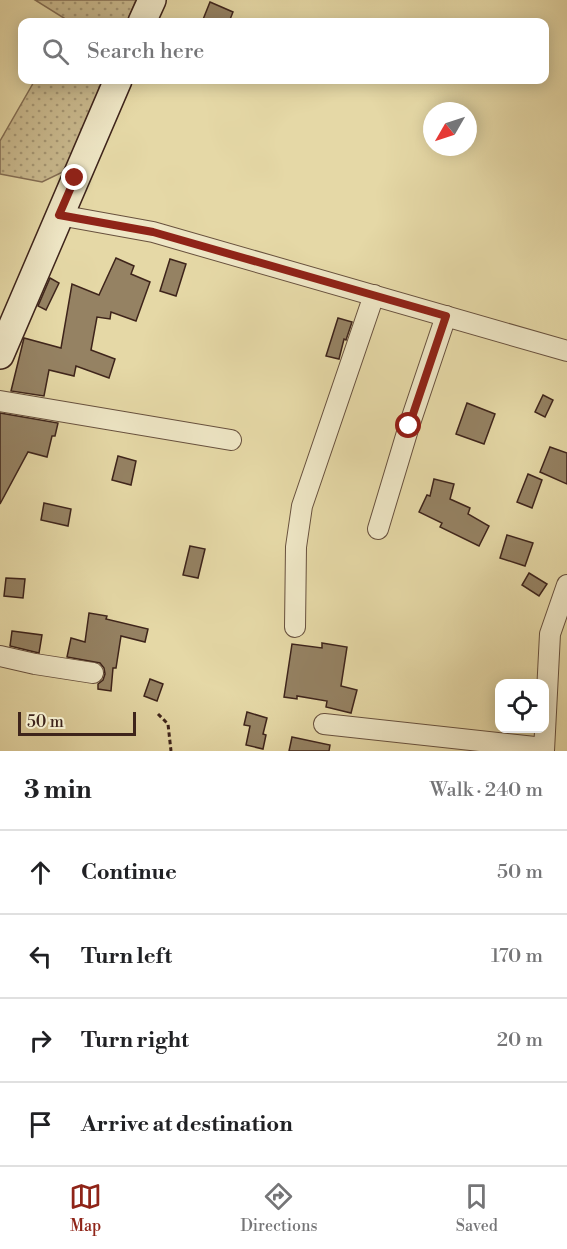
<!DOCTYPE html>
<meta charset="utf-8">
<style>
:root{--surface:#fff;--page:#f2f2f2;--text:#202124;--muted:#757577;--line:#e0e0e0;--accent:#8f2418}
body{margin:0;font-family:"Libre Bodoni",serif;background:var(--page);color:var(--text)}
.controls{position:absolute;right:18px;bottom:18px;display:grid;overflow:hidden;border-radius:12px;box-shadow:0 3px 15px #0003}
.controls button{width:54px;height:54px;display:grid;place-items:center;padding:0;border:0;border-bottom:2px solid var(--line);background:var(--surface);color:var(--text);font:30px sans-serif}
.compass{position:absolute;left:423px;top:102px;width:54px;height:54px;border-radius:50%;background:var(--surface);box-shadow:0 3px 15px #0003;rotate:231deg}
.scale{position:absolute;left:18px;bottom:15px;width:118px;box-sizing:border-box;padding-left:6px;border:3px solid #3e241b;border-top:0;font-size:16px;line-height:21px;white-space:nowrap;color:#3e241b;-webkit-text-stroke:4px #eee6c5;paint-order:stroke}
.stop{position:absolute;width:18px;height:18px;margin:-14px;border:4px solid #8f2418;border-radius:50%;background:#fff}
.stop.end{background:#8f2418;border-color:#fff;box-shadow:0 2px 6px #0008}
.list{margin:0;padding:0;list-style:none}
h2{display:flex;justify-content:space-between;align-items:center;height:78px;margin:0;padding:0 24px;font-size:26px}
h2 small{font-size:20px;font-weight:400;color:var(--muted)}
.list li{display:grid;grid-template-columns:39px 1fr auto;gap:18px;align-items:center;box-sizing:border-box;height:84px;padding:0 24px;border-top:2px solid var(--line)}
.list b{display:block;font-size:22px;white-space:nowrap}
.list em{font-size:20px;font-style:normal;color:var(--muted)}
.icon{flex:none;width:33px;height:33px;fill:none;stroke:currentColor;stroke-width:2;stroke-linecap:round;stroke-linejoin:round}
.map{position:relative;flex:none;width:567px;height:751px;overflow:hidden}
.search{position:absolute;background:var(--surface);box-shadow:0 3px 15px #0003;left:18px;right:18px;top:18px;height:66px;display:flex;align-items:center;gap:15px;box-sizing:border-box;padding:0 21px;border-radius:12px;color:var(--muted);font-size:22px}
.sheet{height:414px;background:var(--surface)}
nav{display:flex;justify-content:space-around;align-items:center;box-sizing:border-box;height:84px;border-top:2px solid var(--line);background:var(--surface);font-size:16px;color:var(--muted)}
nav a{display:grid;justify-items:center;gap:3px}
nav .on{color:var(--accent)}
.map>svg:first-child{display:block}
</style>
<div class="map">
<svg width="567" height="751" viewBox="0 0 567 751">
<defs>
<pattern id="grass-dots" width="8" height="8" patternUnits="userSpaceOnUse" patternTransform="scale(1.5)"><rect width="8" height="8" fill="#c9b98e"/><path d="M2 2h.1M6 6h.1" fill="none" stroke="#a59673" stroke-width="1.8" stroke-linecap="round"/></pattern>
</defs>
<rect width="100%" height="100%" fill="#e5d8a6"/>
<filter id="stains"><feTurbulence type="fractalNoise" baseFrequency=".00333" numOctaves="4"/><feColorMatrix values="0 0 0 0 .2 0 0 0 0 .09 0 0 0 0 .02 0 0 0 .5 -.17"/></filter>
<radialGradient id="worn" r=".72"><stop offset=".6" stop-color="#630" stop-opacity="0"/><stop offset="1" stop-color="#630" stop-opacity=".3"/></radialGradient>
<g fill="url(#grass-dots)" stroke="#846e54" stroke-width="1.5">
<path d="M 35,0 L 136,0 L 127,22 L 62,22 L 64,18 Z"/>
<path d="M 35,80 L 104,80 L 67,170 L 42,182 L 0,174 L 0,141 Z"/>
</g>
<g fill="#958263" stroke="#3e241b" stroke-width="1.5">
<path d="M 210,2 L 233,12 L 229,22 L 202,22 Z"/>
<path d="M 116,258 L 134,266 L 131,274 L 150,282 L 136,321 L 111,312 L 110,319 L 97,317 L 91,350 L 115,359 L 109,378 L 76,366 L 74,376 L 49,370 L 44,396 L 11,391 L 24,338 L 61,348 L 72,284 L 99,295 Z"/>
<path d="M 170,259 L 186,264 L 176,296 L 160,291 Z"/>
<path d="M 50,278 L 59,283 L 46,310 L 38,306 Z"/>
<path d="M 338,318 L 352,322 L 346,340 L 344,339 L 339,359 L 326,356 Z"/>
<path d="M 543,395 L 553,400 L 545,417 L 535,412 Z"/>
<path d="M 467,403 L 495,414 L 484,444 L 456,434 Z"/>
<path d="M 0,413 L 58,423 L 55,436 L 52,436 L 47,457 L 28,452 L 0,504 Z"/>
<path d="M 550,447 L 567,453 L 567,484 L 540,472 Z"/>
<path d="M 118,456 L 136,461 L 131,485 L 112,480 Z"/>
<path d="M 528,474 L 542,480 L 532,508 L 517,502 Z"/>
<path d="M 434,479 L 454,484 L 450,499 L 470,508 L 468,514 L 489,526 L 479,546 L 440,527 L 442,523 L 419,512 L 427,495 L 430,496 Z"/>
<path d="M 44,503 L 71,509 L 68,526 L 41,520 Z"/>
<path d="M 507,535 L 533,543 L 525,566 L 500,558 Z"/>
<path d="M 190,546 L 205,549 L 198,578 L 183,575 Z"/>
<path d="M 529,573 L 547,584 L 539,596 L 522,585 Z"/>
<path d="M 6,578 L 25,579 L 23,598 L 4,596 Z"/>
<path d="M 89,613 L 107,616 L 106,619 L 148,629 L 145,642 L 121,636 L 116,668 L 113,668 L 111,691 L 98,689 L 98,684 L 103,680 L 105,674 L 104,668 L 100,663 L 67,657 L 71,638 L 85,642 Z"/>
<path d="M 12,631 L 42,635 L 39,653 L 10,646 Z"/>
<path d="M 322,643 L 347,647 L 341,686 L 357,690 L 351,713 L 326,707 L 327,701 L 297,696 L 297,699 L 284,697 L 292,644 L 322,648 Z"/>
<path d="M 150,679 L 163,684 L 157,701 L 144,696 Z"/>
<path d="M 247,712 L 267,718 L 263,734 L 266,735 L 263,749 L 246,745 L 250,726 L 244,725 Z"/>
<path d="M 292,737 L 330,745 L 329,751 L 289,751 Z"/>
</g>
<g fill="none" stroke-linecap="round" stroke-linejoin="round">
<g stroke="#68513e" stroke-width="22">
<g id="street">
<path d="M 59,215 L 153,232 L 567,351"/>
<path d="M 0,401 L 231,440"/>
<path d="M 378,529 L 409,426 L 446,316"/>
<path d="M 295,627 L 296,547 L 302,506 L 374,295"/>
<path d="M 0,656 L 35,664 L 93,673"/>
<path d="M 324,724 L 544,748"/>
<path d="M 544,751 L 550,634 L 567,585"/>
</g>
</g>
<g stroke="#3e241b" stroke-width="30">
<g id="secondary">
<path d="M 142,22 L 152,0"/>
<path d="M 0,355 L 118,80"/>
</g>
</g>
<path stroke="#3e241b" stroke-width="3" stroke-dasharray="4.5 3" stroke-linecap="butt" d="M 158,714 L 168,724 L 171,751"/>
<use href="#street" stroke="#eee6c5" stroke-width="20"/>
<use href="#secondary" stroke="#eee6c5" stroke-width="27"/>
</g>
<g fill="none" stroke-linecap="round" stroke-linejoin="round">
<path stroke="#8f2418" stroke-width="8" d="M 75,178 L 59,215 L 153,232 L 446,316 L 409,426"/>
</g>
<rect width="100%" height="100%" filter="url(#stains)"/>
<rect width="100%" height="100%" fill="url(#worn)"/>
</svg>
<div class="controls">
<button><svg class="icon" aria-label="locate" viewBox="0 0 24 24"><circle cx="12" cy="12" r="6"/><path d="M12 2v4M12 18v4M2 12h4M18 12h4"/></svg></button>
</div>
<svg class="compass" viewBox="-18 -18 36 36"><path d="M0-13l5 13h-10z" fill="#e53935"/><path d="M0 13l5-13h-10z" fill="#757577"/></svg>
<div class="scale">50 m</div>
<div class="stop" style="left:409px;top:426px"></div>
<div class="stop end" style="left:75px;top:178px"></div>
<div class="search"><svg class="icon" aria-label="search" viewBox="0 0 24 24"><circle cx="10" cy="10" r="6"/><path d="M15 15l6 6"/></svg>Search here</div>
</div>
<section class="sheet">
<h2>3 min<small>Walk · 240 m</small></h2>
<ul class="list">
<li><svg class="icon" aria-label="ahead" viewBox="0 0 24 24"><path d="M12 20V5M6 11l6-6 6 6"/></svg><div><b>Continue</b></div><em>50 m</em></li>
<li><svg class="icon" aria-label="left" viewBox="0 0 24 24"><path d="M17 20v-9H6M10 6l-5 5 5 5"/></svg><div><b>Turn left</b></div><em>170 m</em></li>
<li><svg class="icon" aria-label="right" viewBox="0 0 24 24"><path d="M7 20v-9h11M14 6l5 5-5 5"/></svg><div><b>Turn right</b></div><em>20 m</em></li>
<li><svg class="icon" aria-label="arrive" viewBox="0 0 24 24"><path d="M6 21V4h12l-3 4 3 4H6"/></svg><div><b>Arrive at destination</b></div></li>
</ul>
</section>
<nav>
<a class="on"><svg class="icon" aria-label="map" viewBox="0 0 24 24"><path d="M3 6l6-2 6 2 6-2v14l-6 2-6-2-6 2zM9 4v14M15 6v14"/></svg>Map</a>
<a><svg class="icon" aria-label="directions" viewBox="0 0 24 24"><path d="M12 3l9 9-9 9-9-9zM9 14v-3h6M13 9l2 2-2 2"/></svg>Directions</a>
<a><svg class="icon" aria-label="saved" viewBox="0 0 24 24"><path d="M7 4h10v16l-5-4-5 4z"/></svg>Saved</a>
</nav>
